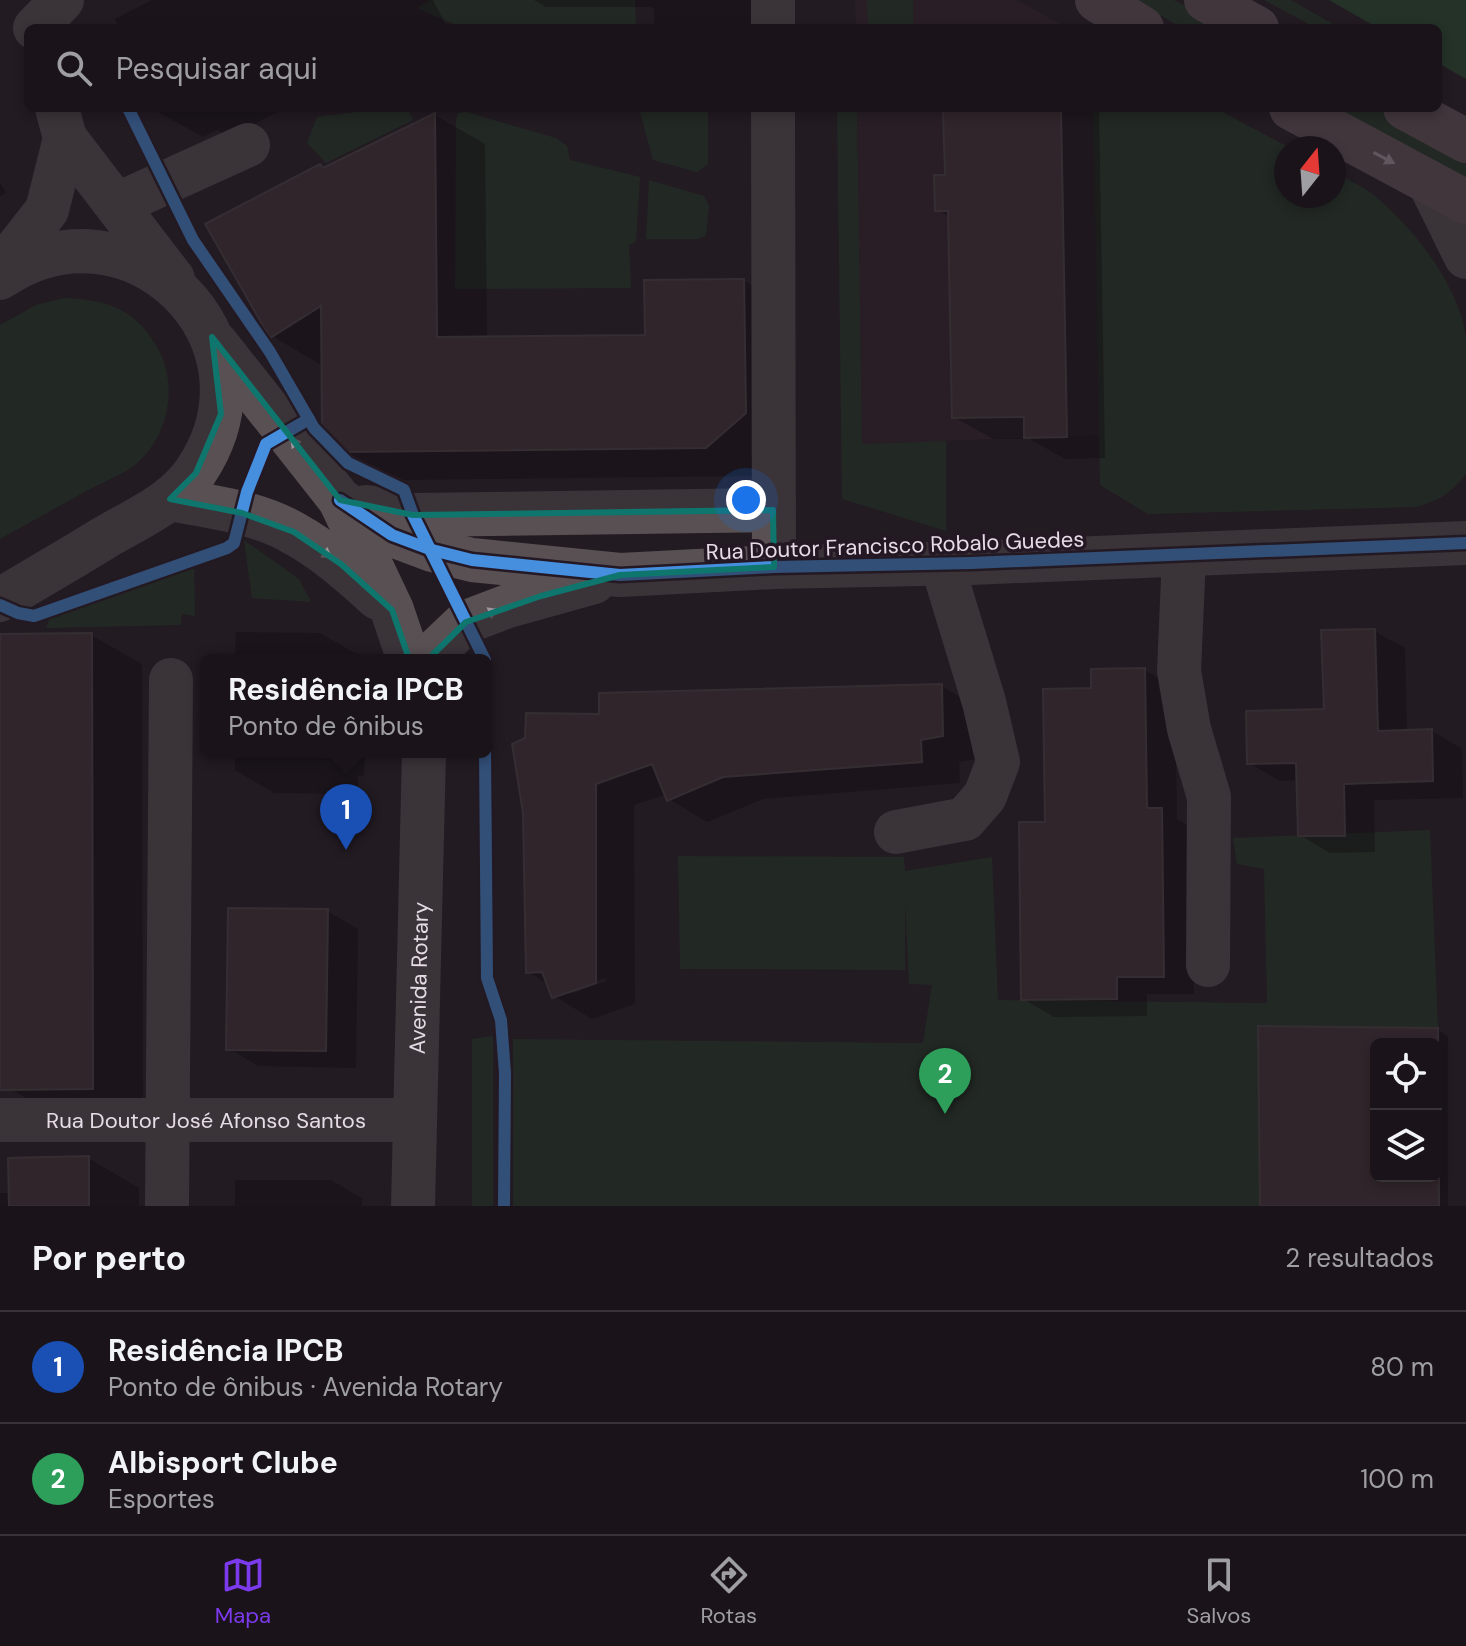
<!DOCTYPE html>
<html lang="pt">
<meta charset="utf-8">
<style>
:root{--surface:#1a141a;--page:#272127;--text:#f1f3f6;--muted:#9f9ea2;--line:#383339;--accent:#7c3aed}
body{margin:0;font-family:"DM Sans",sans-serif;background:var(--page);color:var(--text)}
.controls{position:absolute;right:24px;bottom:24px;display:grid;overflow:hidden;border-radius:12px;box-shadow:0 4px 12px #0003}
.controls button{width:72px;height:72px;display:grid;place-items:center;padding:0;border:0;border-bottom:2px solid var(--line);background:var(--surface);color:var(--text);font:40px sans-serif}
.compass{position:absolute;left:1274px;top:136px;width:72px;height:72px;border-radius:50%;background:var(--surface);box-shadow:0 4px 12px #0003;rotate:17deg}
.you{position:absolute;left:746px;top:500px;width:28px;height:28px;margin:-20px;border:6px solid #fff;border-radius:50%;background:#1a73e8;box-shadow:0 0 0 12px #1a73e833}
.badge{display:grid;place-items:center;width:52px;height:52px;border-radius:50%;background:var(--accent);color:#fff;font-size:26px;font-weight:700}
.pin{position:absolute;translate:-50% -66px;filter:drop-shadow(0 2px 4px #0008)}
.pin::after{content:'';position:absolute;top:42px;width:28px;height:24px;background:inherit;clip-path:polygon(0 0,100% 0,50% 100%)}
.popup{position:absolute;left:200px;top:654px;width:292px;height:104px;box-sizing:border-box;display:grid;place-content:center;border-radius:12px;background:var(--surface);filter:drop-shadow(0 2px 6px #0005);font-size:26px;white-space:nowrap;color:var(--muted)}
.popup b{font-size:30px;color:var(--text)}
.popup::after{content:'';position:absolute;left:50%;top:100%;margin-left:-16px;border:16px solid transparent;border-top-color:var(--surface)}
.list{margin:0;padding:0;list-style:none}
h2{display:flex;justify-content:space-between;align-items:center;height:104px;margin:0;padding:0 32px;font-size:34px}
h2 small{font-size:26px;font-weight:400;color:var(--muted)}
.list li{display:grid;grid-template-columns:52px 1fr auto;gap:24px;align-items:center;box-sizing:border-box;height:112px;padding:0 32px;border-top:2px solid var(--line)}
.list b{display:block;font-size:30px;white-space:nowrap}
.list p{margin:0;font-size:26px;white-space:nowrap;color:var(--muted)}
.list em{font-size:26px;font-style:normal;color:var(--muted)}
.icon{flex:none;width:44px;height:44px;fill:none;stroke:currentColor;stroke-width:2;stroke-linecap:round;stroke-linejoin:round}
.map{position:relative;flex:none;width:1466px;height:1206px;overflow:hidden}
.search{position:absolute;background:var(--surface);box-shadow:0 4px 12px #0003;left:24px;right:24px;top:24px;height:88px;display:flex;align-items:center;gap:20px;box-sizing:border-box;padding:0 28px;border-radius:12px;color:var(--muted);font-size:30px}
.sheet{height:328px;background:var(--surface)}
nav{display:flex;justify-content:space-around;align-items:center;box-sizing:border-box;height:112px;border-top:2px solid var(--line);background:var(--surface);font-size:22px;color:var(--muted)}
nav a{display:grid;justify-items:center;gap:4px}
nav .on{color:var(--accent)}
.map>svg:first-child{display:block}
</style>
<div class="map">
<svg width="1466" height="1206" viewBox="0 0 1466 1206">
<rect width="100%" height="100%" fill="#221b22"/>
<g fill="#31222b">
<path d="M 855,0 L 1017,0 L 1067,28 L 856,28 Z"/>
<path d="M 857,108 L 1093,108 L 1100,435 L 862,444 Z"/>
</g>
<g fill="#233826" fill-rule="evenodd">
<path d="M 430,0 L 635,0 L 636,28 L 456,28 L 456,25 L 417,8 Z"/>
<path d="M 867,0 L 913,0 L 913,28 L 868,28 Z"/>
<path d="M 1135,0 L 1174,0 L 1227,28 L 1182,28 Z"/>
<path d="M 1264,0 L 1291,0 L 1340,28 L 1316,28 Z"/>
<path d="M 389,108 L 407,108 L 413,120 L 326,163 L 307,143 L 317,117 Z"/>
<path d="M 639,108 L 708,108 L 708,164 L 697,172 L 653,160 Z"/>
<path d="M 837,108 L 857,108 L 862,444 L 946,441 L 946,531 L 842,499 Z"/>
<path d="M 1093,108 L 1215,108 L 1290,148 L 1286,148 L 1286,196 L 1334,196 L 1334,172 C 1346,179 1360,185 1371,193 C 1411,224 1461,287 1466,339 C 1466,384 1466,430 1466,474 C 1450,494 1440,500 1416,507 L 1148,514 L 1100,485 Z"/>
<path d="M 1325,108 L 1374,108 L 1463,156 L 1466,158 L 1466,187 Z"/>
<path d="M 466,112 L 556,138 L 567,146 L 570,160 L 640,177 L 636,242 L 629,245 L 631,288 L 455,289 L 456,120 L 458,113 Z"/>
<path d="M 649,180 L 704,196 L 709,206 L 706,235 L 698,239 L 646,239 Z"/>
<path d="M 65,298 C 108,300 135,309 157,347 C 179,384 169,437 135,465 C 123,474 106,481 92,488 C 61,505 31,522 0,539 L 0,325 L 36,305 Z"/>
<path d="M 244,540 L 299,579 L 311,602 L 252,598 Z"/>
<path d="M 194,563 L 195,616 L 182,614 L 181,625 L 46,628 L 53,611 Z"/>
<path d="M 1430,830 L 1438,1028 L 1439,1206 L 513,1206 L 513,1039 L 923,1043 L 932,985 L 909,984 L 905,900 L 905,970 L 680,969 L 678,856 L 904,857 L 905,871 L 992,857 L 998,1000 L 1267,1003 L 1264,869 L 1237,864 L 1233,838 ZM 1376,1044 L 1436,1044 L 1436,1176 L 1376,1176 Z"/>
<path d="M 493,1036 L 493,1206 L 472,1206 L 472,1039 Z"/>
</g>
<path fill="#274e2f" d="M 1329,0 L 1466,0 L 1466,79 L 1438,63 L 1438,28 L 1378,28 Z"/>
<g fill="#0007" fill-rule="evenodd">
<path d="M 152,0 L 433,0 L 446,25 L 440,28 L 119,28 L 115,19 Z"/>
<path d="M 526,0 L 793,0 L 792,28 L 654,28 L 654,9 L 651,7 L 546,7 L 534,0 Z"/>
<path d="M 156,108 L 285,108 L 230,137 L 217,130 L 203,137 L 158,112 Z"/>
<path d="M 945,108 L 1099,108 L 1105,458 L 1065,459 L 1030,439 L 993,439 L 954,417 L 950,217 L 937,210 L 947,177 Z"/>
<path d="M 435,115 L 485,144 L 487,339 L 647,337 L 744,281 L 795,310 L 796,443 L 758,476 L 397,480 L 345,451 L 323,366 L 272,336 L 320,166 L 326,169 Z"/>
<path d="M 0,182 L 6,193 L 0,196 Z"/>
<path d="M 1374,631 L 1405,648 L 1407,732 L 1432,731 L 1462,749 L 1463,798 L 1374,800 L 1375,852 L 1330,853 L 1300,835 L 1298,780 L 1280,781 L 1249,763 L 1326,711 Z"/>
<path d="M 236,632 L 320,633 L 358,655 L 358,660 L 229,660 L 235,653 Z"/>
<path d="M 91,635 L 142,664 L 143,1117 L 60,1118 L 9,1088 L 0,1078 L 0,645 Z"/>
<path d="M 1145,670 L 1175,688 L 1177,819 L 1192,828 L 1194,994 L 1147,994 L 1147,1016 L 1054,1017 L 1023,999 L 1047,824 Z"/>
<path d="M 941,686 L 980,708 L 981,758 L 959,762 L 960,783 L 763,799 L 707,822 L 669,799 L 667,794 L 634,805 L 635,1004 L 592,1019 L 554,996 L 549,985 L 528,972 L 600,716 ZM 605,978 L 606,981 L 573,993 L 570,990 Z"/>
<path d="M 235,752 L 365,752 L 364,776 L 358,776 L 358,794 L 274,793 L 235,770 Z"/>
<path d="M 327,911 L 358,929 L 356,1068 L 258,1066 L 228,1048 Z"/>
<path d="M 1260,1029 L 1438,1030 L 1448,1036 L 1448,1206 L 1262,1206 ZM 1376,1044 L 1436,1044 L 1436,1176 L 1376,1176 Z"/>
<path d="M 88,1158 L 139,1188 L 139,1206 L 0,1206 L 0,1193 L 11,1193 Z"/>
<path d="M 235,1180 L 331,1180 L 362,1198 L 362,1206 L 235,1206 Z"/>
</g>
<g fill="#403233" stroke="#4a4345" stroke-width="2" fill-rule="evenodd">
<path d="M 943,108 L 1061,108 L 1067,437 L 1024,438 L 1024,417 L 952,418 L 948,211 L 935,211 L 934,175 L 945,175 Z"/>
<path d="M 435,113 L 437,337 L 645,335 L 644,280 L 744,279 L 746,413 L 706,448 L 344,452 L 322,427 L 321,306 L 270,338 L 205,224 L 320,164 L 323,168 Z"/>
<path d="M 1375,629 L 1378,731 L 1432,729 L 1433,781 L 1344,784 L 1345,836 L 1298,836 L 1296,763 L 1247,764 L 1246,711 L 1324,709 L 1321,630 Z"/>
<path d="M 92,633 L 93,1089 L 0,1090 L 0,634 Z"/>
<path d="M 1145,668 L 1147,808 L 1162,808 L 1164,977 L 1117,977 L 1117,999 L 1021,1000 L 1019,822 L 1045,822 L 1043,689 L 1091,688 L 1091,669 Z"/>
<path d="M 942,684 L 943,736 L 921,740 L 922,762 L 723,777 L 667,801 L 652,764 L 596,784 L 596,983 L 552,998 L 542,972 L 526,973 L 523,813 L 512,744 L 525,738 L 526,713 L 599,714 L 599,693 Z"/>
<path d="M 228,908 L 328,909 L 326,1051 L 226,1050 Z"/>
<path d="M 1258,1026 L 1438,1028 L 1439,1206 L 1260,1206 ZM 1376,1044 L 1436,1044 L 1436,1176 L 1376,1176 Z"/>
<path d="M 89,1156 L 89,1206 L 9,1206 L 8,1158 Z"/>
</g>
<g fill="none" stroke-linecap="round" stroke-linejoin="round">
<g stroke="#585052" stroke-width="44">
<path d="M 773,0 L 773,28"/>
<path d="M 35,28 L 62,0"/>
<path d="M 773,108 L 774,567"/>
<path d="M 65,138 L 173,279"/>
<path d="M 1429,182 L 1466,257"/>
<path d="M 118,204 L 248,145"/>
<path d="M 0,270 L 47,210 L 65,138 L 57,108"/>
<path d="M 0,278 C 129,189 284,339 196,471 C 175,503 136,519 104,538 C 70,559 35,579 0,600"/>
<path d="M 216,343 L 340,500 L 392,610 L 409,660"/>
<path d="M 170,499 C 212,507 258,512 295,534 C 326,551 352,575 378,598"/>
<path d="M 340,500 L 392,535 L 432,550 L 472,560 L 620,575 L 774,567 L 971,563 L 1466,543"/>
<path d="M 366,507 L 413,515 L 773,510"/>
<path d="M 1184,555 L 1179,671 L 1189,729 L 1209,797 L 1208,965"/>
<path d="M 426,660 L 466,622 L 508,606 L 594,582"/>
<path d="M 896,832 L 965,819 L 985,796 L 998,762 L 984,702 L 942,564"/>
<path id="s1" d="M 0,1120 L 413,1120"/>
<path d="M 167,1206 L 171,680"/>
<path id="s2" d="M 413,1206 L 424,752"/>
</g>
<g stroke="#64585c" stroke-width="44">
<path d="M 1097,0 L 1142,28"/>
<path d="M 1206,0 L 1257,28"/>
<path d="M 1291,108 L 1466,202"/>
<path d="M 1405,108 L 1466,141"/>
</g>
<g stroke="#251825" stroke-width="17">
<g id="cycleway">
<path d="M 128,108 L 193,240 L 270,352 L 314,428 L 348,463 L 404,490 L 413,515 L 485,660"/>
<path d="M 340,500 L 392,535 L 432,550 L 472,560 L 620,575 L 774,567 L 971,563 L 1466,543"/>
<path d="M 0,605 L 18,613 L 34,616 L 227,548 L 234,543 L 247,492 L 266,444 L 309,419"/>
<path d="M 485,752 L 487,978 L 501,1020 L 505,1073 L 504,1206"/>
</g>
</g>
<use href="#cycleway" stroke="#468fdf" stroke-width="12"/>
</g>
<defs><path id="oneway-solid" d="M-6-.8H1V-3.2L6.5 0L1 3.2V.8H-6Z" transform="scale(2)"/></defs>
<use fill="#aba1a7" href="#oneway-solid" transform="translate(1384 158) rotate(28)"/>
<g fill="#9e969c">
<use href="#oneway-solid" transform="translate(298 447) rotate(-128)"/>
<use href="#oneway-solid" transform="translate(322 551) rotate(34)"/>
<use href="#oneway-solid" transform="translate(487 614) rotate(-21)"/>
</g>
<path d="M0 0H1466V1206H0ZM 212,337 L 340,500 L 413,515 L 773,510 L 774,567 L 620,575 L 541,596 L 466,622 L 414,673 L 392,610 L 341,564 L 294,532 L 242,513 L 170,499 L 196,473 L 221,414 Z" fill="#221b22" fill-opacity=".55" fill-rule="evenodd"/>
<path fill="none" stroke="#0f766e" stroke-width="6" stroke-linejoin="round" d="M 212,337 L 340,500 L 413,515 L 773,510 L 774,567 L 620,575 L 541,596 L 466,622 L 414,673 L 392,610 L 341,564 L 294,532 L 242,513 L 170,499 L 196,473 L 221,414 Z"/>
<g text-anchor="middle" stroke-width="7" stroke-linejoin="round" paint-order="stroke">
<g font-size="22" fill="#e5dce5" stroke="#251825">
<text transform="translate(895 545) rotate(-2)" y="8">Rua Doutor Francisco Robalo Guedes</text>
<text dy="8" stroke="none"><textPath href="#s2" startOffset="228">Avenida Rotary</textPath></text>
<text dy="8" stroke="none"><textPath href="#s1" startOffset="206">Rua Doutor José Afonso Santos</textPath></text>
</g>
</g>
</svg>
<div class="controls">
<button><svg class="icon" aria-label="locate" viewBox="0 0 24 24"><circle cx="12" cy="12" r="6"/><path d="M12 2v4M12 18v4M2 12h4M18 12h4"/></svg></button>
<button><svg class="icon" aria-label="layers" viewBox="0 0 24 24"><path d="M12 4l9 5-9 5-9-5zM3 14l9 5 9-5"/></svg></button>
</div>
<svg class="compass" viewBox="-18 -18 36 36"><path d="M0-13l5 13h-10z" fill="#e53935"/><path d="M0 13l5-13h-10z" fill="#9f9ea2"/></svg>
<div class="you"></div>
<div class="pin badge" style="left:346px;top:850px;background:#1a4fb4">1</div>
<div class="popup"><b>Residência IPCB</b>Ponto de ônibus</div>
<div class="pin badge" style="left:945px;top:1114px;background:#2e9e5b">2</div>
<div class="search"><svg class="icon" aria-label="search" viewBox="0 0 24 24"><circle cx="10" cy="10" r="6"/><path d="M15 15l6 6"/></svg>Pesquisar aqui</div>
</div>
<section class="sheet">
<h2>Por perto<small>2 resultados</small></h2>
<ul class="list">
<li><span class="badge" style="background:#1a4fb4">1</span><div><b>Residência IPCB</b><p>Ponto de ônibus · Avenida Rotary</p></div><em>80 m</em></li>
<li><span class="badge" style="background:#2e9e5b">2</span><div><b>Albisport Clube</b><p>Esportes</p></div><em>100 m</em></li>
</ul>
</section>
<nav>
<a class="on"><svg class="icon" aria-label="map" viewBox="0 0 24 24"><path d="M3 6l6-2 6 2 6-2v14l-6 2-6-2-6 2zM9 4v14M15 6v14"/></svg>Mapa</a>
<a><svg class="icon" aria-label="directions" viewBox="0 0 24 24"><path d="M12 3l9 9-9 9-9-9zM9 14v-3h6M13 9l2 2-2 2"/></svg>Rotas</a>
<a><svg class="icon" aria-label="saved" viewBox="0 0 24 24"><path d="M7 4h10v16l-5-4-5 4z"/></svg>Salvos</a>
</nav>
